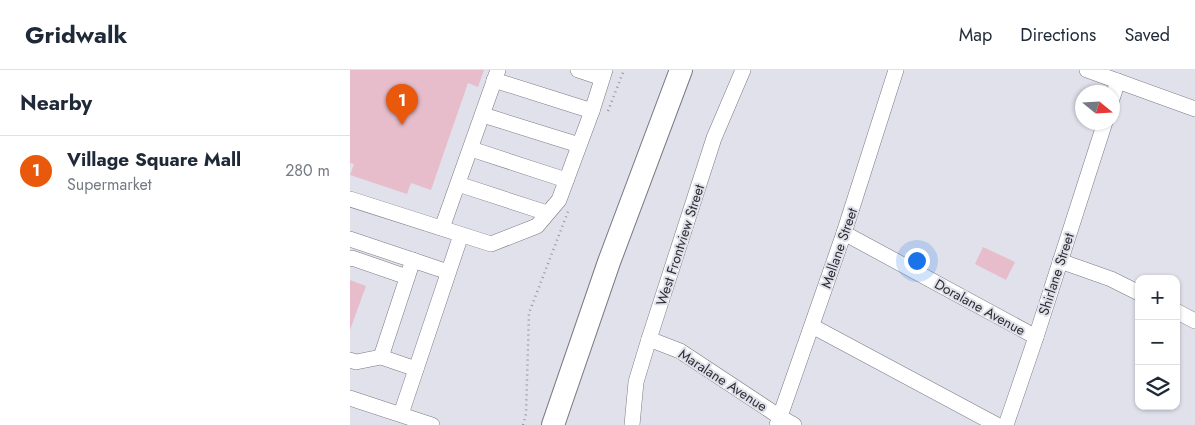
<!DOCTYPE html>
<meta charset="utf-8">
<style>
:root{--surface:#fff;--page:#f6f6f7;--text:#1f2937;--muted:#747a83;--line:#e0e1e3;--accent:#ea580c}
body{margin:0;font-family:Jost,sans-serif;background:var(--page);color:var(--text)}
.controls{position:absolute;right:15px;bottom:15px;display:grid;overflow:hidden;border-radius:10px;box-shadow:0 1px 4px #0004}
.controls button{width:45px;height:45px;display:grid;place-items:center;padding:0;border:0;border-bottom:1px solid var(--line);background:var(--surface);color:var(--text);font:25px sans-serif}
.compass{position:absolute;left:725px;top:15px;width:45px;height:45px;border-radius:50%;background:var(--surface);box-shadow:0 1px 4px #0004;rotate:108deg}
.you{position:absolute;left:566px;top:190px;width:18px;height:18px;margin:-12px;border:4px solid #fff;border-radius:50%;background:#1a73e8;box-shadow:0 0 0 8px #1a73e833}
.badge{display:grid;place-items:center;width:32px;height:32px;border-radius:50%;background:var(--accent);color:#fff;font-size:16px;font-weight:700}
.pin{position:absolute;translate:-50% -41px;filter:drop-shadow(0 1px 2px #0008)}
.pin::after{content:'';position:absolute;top:26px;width:18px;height:15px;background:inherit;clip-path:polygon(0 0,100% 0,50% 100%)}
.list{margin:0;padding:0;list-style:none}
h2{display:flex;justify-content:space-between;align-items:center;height:65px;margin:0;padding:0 20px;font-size:21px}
h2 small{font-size:16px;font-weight:400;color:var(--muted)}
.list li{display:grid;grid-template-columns:32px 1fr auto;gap:15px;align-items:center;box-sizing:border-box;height:70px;padding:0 20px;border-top:1px solid var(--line)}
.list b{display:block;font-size:19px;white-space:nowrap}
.list p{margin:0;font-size:16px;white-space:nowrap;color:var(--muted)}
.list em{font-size:16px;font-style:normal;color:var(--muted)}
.icon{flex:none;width:28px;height:28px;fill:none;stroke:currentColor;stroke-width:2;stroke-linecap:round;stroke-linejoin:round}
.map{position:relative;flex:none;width:845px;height:355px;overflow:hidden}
header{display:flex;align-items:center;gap:30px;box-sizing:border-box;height:70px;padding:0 25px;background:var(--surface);border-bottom:1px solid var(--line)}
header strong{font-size:24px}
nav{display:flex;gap:28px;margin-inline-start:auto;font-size:18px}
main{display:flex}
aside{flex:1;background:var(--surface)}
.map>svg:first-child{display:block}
</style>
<header>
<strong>Gridwalk</strong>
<nav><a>Map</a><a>Directions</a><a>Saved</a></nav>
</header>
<main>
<aside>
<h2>Nearby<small></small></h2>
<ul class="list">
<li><span class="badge">1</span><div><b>Village Square Mall</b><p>Supermarket</p></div><em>280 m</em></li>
</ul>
</aside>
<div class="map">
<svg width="845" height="355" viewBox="0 0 845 355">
<rect width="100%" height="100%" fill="#e1e1ec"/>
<g fill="#e7bdcc">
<path d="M 0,0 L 134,0 L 128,17 L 118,13 L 81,120 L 61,113 L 57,124 L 0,105 L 4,94 L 0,93 Z"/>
<path d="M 633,177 L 665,192 L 656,210 L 625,194 Z"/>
<path d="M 0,210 L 16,216 L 0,260 Z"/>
</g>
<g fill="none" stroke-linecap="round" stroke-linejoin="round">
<g stroke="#7a7a84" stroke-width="16">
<g id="minor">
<path d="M 228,0 L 252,8"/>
<path d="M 737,0 L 845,39"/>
<path d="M 144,10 L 242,41"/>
<path d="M 762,29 L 768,11"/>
<path d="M 133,45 L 229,75"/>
<path d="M 121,79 L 216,110"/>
<path d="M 108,114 L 197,143"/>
<path d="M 0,129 L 141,174 L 187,156 L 209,130 L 242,41 L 255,0"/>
<path d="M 92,158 L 148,0"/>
<path d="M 494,163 L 686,267"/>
<path d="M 0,169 L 98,202"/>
<path d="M 0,189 L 2,188 L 57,207"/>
<path d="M 710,191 L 761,209 L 789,223"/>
<path d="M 826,241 L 845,251"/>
<path d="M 462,256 L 647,355"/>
<path d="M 299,269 L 330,281 L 430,347 L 444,355"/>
<path d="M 31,287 L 63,190"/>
<path d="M 0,290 L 6,292 L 31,287 L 66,299"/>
<path d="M 0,328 L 82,355"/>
<path d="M 51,344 L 111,165"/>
<path d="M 282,355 L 286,312 L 299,269 L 364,68 L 393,0"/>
<path d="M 427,355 L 494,163 L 546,0"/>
<path d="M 656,355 L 686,267 L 755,52"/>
</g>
</g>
<g stroke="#7a7a84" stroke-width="24">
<path id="highway" d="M 203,355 L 259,192 L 331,0"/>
</g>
<g stroke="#96969e" stroke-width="2.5" stroke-dasharray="1 4" stroke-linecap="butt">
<path d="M 258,41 L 274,0"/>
<path d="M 173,355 L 176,344 L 179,243 L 219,139"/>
</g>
<use href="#minor" stroke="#fff" stroke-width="15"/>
<use href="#highway" stroke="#fff" stroke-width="22"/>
</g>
<g text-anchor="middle" stroke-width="4" stroke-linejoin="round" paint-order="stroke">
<g font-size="14" fill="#2e2e32" stroke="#e1e1ec">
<text transform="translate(330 175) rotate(-72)" y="5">West Frontview Street</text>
<text transform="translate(489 178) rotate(-71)" y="5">Mellane Street</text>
<text transform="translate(706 204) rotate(-72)" y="5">Shirlane Street</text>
<text transform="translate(630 237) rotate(29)" y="5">Doralane Avenue</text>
<text transform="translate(373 310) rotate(33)" y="5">Maralane Avenue</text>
</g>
</g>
</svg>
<div class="controls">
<button>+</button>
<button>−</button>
<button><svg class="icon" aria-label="layers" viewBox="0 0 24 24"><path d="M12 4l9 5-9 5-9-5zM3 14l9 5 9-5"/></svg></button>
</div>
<svg class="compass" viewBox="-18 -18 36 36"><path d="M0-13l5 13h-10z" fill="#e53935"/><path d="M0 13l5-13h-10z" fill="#747a83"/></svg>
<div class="you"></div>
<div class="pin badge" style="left:52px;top:55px">1</div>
</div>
</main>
